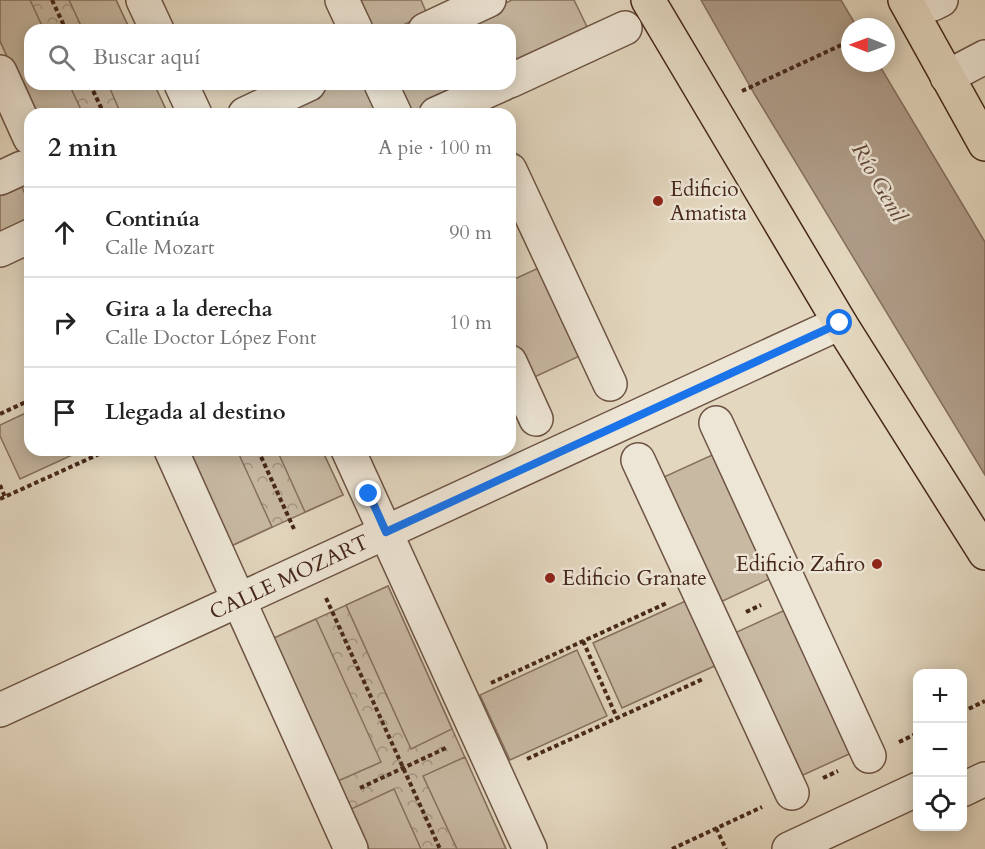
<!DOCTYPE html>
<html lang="es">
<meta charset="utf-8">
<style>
:root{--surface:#fff;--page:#f2f2f2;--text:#222;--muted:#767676;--line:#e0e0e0}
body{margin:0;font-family:Cardo,serif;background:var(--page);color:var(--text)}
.controls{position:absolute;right:18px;bottom:18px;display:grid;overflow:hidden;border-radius:12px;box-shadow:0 3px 15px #0003}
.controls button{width:54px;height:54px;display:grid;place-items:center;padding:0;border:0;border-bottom:2px solid var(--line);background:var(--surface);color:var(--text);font:30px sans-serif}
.compass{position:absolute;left:841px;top:18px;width:54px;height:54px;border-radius:50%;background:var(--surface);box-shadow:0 3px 15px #0003;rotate:271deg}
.stop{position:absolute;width:18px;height:18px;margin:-14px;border:4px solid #1a73e8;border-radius:50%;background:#fff}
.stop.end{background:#1a73e8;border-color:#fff;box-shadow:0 2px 6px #0008}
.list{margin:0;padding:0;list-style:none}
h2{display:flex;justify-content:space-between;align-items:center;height:78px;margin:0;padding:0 24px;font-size:26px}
h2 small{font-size:20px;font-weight:400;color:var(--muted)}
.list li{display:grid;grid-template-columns:39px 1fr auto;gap:18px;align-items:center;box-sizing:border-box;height:90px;padding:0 24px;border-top:2px solid var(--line)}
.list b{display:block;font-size:22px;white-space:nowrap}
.list p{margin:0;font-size:20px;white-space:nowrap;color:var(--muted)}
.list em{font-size:20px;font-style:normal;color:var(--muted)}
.icon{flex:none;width:33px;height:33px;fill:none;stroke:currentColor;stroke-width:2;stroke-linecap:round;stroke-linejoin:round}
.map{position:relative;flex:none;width:985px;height:849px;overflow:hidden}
.search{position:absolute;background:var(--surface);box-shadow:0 3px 15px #0003;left:24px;top:24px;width:492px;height:66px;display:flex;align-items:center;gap:15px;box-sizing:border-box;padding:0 21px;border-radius:18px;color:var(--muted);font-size:22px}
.panel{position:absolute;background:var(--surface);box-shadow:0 3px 15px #0003;left:24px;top:108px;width:492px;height:348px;border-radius:18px}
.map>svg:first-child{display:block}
</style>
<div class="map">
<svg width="985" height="849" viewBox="0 0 985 849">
<defs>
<pattern id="park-crowns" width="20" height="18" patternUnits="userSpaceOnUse" patternTransform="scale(1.5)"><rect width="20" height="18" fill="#c8b9a3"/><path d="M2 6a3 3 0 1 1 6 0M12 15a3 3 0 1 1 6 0" fill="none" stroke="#a49684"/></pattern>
</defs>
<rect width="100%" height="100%" fill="#e3d7bf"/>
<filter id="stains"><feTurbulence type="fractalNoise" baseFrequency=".00333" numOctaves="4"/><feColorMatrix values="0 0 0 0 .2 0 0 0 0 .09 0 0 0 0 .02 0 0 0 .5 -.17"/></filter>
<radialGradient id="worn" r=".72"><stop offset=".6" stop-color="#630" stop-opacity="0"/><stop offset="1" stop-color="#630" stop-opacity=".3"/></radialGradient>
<g fill="url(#park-crowns)" stroke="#87705e" stroke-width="1.5">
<path d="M 0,0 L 116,0 L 130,30 L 30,30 L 30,84 L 154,84 L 168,114 L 33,114 L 0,41 Z"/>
<path d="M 187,450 L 322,450 L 343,495 L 231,546 Z"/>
<path d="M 388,586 L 506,849 L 369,849 L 274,638 Z"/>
</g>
<g fill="#c8b9a3" stroke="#87705e" stroke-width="1.5">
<path d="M 0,0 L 30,0 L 44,30 L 30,30 L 30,84 L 69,84 L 83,114 L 33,114 L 0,41 Z"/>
<path d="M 69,0 L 116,0 L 130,30 L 83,30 Z"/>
<path d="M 351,0 L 421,0 L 427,14 L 392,30 L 364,30 Z"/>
<path d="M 512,0 L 574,0 L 589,31 L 510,68 L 510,30 L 459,30 L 457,26 Z"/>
<path d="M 108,84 L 154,84 L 168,114 L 121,114 Z"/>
<path d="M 333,84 L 363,84 L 377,114 L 268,114 Z"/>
<path d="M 389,84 L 460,84 L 462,90 L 411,114 L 403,114 Z"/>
<path d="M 17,176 L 30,205 L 30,224 L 0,238 L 0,184 Z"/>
<path d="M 543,266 L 584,354 L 526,381 L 510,346 L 510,281 Z"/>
<path d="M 30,411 L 30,450 L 83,450 L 20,479 L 0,436 L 0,425 Z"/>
<path d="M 187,450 L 237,450 L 272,527 L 231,546 Z"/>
<path d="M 277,450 L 322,450 L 343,495 L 305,512 Z"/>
<path d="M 721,451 L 778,575 L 712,606 L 655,481 Z"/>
<path d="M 388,586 L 452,729 L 411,749 L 346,605 Z"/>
<path d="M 690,599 L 719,664 L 622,708 L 593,643 Z"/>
<path d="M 794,606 L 858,750 L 792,780 L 728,636 Z"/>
<path d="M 316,619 L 381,762 L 338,781 L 274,638 Z"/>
<path d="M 577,650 L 607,716 L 510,760 L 480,695 Z"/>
<path d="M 465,757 L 506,849 L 457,849 L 423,776 Z"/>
<path d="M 394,789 L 421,849 L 369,849 L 351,809 Z"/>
</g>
<path fill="#ae9b87" stroke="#846d5b" stroke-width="1.5" d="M 701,0 L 841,0 L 857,27 L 850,27 L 850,63 L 878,63 L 985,242 L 985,475 L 755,95 Z"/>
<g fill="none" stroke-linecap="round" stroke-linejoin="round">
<g stroke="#6d5343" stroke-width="36">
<g id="minor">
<path d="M 143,0 L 157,30"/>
<path d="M 342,0 L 356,30"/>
<path d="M 933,4 L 941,0"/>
<path d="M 425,30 L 489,0"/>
<path d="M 0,72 L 30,138"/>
<path d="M 947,77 L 985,57"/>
<path d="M 510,81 L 625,28"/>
<path d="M 181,84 L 195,114"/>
<path d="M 381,84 L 395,114"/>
<path d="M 245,114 L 309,84"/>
<path d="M 436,114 L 503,84"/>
<path d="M 510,170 L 610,384"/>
<path d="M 0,178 L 22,168"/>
<path d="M 0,250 L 30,236"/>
<path d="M 510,362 L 536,419"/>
<path d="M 716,423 L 869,756"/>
<path d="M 171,450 L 351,849"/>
<path d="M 348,450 L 530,849"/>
<path d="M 638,460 L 792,793"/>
<path d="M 0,710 L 840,323"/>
<path d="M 962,790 L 985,779"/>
<path d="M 789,849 L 918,789"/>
</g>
</g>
<g stroke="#46271a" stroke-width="36">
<g id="major">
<path d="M 648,0 L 840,323 L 985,553"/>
<path d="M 905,0 L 985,144"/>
</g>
</g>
<g stroke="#46271a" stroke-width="4" stroke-dasharray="4.5 3" stroke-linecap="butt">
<path d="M 52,0 L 66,30"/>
<path d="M 90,84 L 104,114"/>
<path d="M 742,91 L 850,41"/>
<path d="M 0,414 L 30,400"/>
<path d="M 258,450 L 294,529"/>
<path d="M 0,485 L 5,497"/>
<path d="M 0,499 L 108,450"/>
<path d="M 326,598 L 440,849"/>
<path d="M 746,612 L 761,605"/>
<path d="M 583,641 L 617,718"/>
<path d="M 491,683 L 667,603"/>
<path d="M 962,712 L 985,701"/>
<path d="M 899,742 L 918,733"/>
<path d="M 527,759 L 703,679"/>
<path d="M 823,778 L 838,771"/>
<path d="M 360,788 L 446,748"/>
<path d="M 716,828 L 726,849"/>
<path d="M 672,849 L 762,807"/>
</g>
<use href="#minor" stroke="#ede5d5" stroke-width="33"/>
<use href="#major" stroke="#e3d7bf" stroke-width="33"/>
</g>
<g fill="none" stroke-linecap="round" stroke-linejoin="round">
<path stroke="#1a73e8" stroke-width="8" d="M 369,494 L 386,532 L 840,323"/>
</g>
<g fill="#8f2418" stroke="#ede5d5" stroke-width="2">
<circle cx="658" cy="201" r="6"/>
<circle cx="877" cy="564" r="6"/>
<circle cx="550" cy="578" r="6"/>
</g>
<g text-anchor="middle" stroke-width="5" stroke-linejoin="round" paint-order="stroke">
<g font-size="21" fill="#46271a" stroke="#ede5d5" text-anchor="start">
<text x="670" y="196">Edificio<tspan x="670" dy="24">Amatista</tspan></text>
<text x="865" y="571" text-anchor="end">Edificio Zafiro</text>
<text x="562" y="585">Edificio Granate</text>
</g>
<g font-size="21" fill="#46271a" stroke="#ede5d5">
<text transform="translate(289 577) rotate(-25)" y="7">CALLE MOZART</text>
</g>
<g font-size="22" font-style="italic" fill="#604435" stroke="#ede5d5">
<text transform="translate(880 182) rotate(60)" y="8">Río Genil</text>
</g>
</g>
<rect width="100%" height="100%" filter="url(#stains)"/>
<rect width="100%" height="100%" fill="url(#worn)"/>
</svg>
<div class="controls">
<button>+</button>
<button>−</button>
<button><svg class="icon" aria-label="locate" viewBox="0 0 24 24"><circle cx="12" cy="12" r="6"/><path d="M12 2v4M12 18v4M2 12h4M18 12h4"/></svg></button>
</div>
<svg class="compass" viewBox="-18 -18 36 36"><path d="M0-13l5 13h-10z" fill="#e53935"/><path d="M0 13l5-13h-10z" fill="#767676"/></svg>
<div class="stop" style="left:840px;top:323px"></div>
<div class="stop end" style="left:369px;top:494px"></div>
<div class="search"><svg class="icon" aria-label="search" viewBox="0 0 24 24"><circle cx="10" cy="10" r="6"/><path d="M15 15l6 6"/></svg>Buscar aquí</div>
<section class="panel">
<h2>2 min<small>A pie · 100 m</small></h2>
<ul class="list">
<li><svg class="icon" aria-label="ahead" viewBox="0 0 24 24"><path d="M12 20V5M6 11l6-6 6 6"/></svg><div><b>Continúa</b><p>Calle Mozart</p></div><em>90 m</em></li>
<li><svg class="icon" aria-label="right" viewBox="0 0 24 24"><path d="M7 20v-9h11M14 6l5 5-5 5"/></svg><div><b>Gira a la derecha</b><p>Calle Doctor López Font</p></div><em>10 m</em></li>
<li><svg class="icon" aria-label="arrive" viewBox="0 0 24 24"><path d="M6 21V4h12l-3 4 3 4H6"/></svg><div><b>Llegada al destino</b></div></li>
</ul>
</section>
</div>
